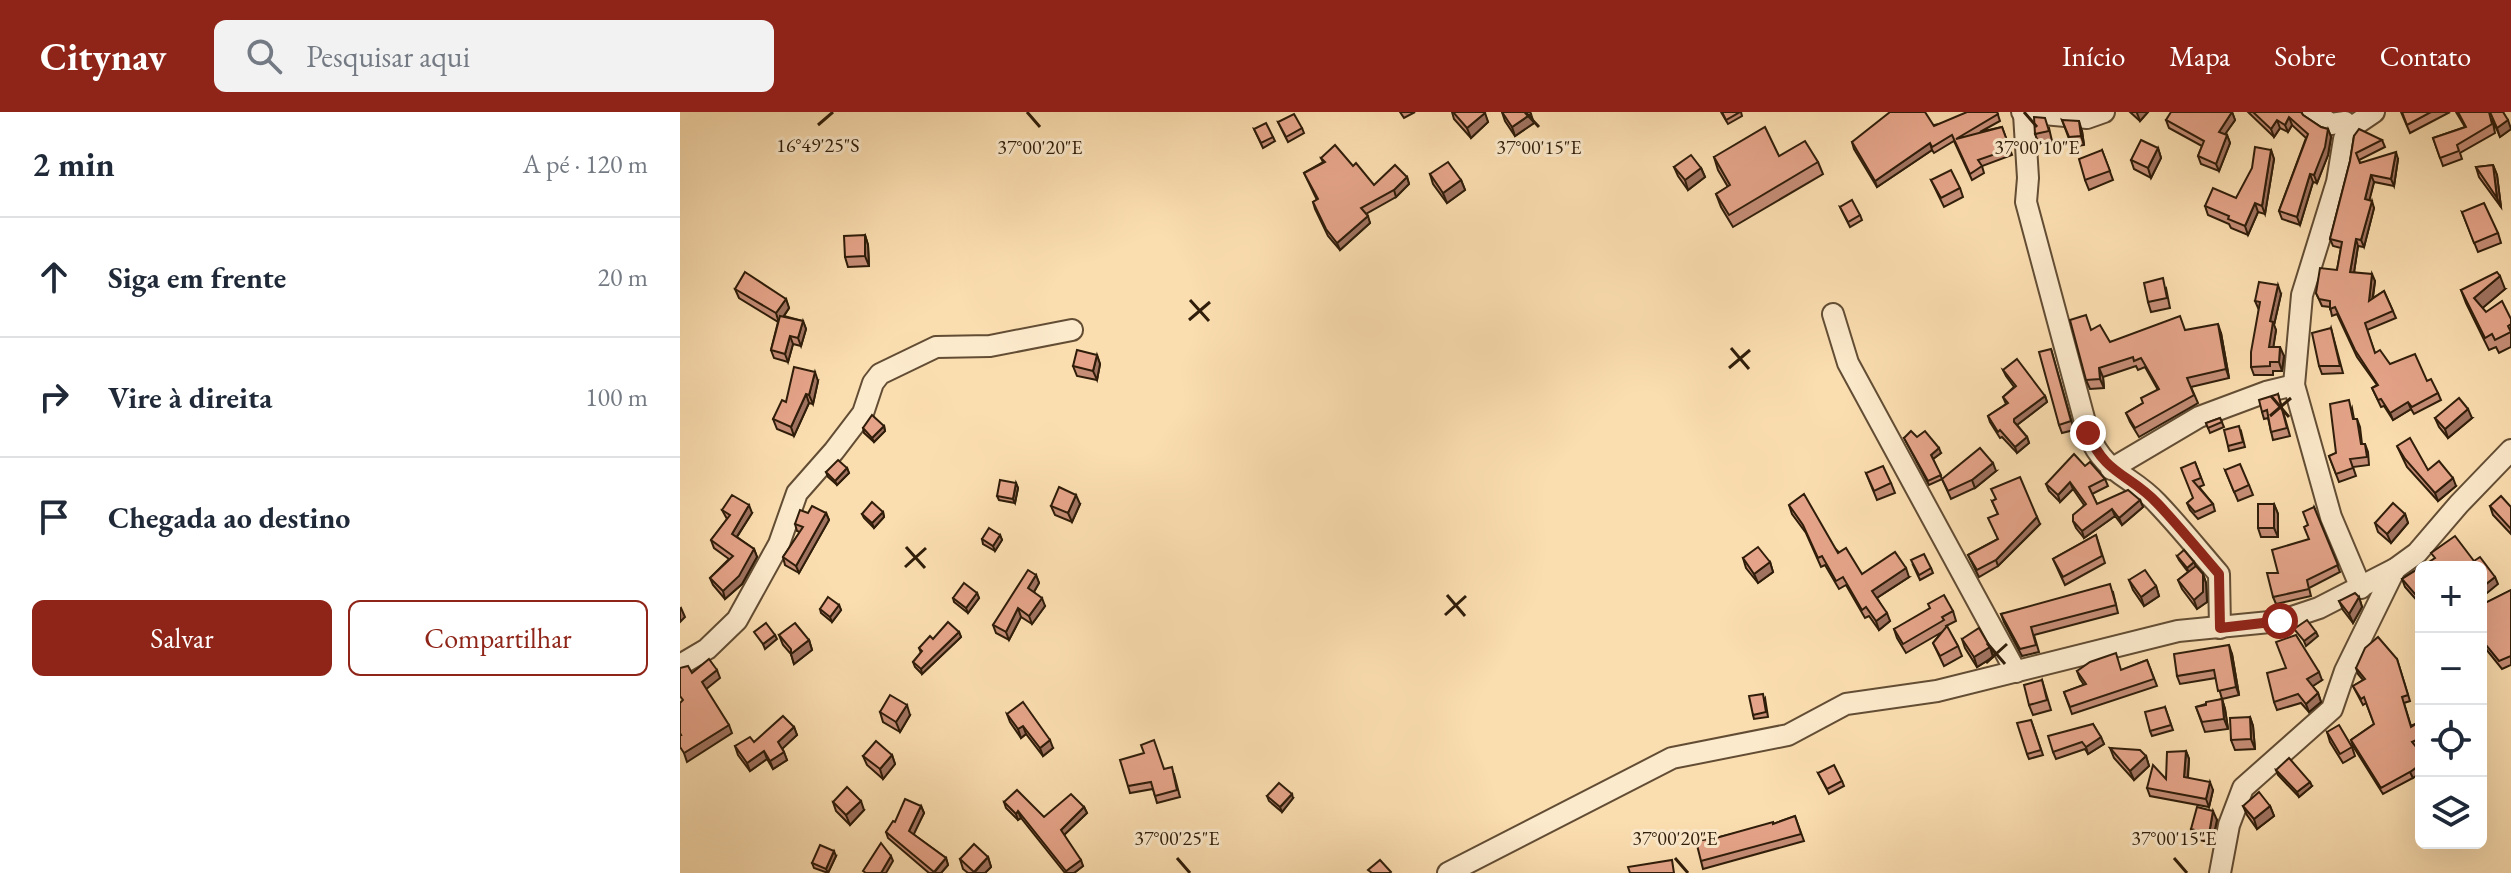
<!DOCTYPE html>
<html lang="pt">
<meta charset="utf-8">
<style>
:root{--surface:#fff;--page:#f2f2f3;--text:#1f2937;--muted:#747a83;--line:#e0e1e3;--accent:#8f2418}
body{margin:0;font-family:"EB Garamond",serif;background:var(--page);color:var(--text)}
.controls{position:absolute;right:24px;bottom:24px;display:grid;overflow:hidden;border-radius:12px;box-shadow:0 8px 32px #0002}
.controls button{width:72px;height:72px;display:grid;place-items:center;padding:0;border:0;border-bottom:2px solid var(--line);background:var(--surface);color:var(--text);font:40px sans-serif}
.stop{position:absolute;width:24px;height:24px;margin:-18px;border:6px solid #8f2418;border-radius:50%;background:#fff}
.stop.end{background:#8f2418;border-color:#fff;box-shadow:0 2px 8px #0008}
.list{margin:0;padding:0;list-style:none}
h2{display:flex;justify-content:space-between;align-items:center;height:104px;margin:0;padding:0 32px;font-size:34px}
h2 small{font-size:26px;font-weight:400;color:var(--muted)}
.list li{display:grid;grid-template-columns:52px 1fr auto;gap:24px;align-items:center;box-sizing:border-box;height:120px;padding:0 32px;border-top:2px solid var(--line)}
.list b{display:block;font-size:30px;white-space:nowrap}
.list em{font-size:26px;font-style:normal;color:var(--muted)}
.actions{display:flex;gap:16px;padding:24px 32px}
.actions a{flex:1;padding:18px 0;border:2px solid var(--accent);border-radius:12px;text-align:center;font-size:28px;color:var(--accent)}
.actions .main{background:var(--accent);color:#fff}
.icon{flex:none;width:44px;height:44px;fill:none;stroke:currentColor;stroke-width:2;stroke-linecap:round;stroke-linejoin:round}
.map{position:relative;flex:none;width:1831px;height:761px;overflow:hidden}
header{display:flex;align-items:center;gap:48px;box-sizing:border-box;height:112px;padding:0 40px;background:var(--accent);color:#fff}
header strong{font-size:38px}
nav{display:flex;gap:44px;margin-inline-start:auto;font-size:28px}
.search{width:560px;height:72px;background:var(--page);display:flex;align-items:center;gap:20px;box-sizing:border-box;padding:0 28px;border-radius:12px;color:var(--muted);font-size:30px}
main{display:flex}
aside{flex:1;background:var(--surface)}
.map>svg:first-child{display:block}
</style>
<header>
<strong>Citynav</strong>
<div class="search"><svg class="icon" aria-label="search" viewBox="0 0 24 24"><circle cx="10" cy="10" r="6"/><path d="M15 15l6 6"/></svg>Pesquisar aqui</div>
<nav><a>Início</a><a>Mapa</a><a>Sobre</a><a>Contato</a></nav>
</header>
<main>
<aside>
<h2>2 min<small>A pé · 120 m</small></h2>
<ul class="list">
<li><svg class="icon" aria-label="ahead" viewBox="0 0 24 24"><path d="M12 20V5M6 11l6-6 6 6"/></svg><div><b>Siga em frente</b></div><em>20 m</em></li>
<li><svg class="icon" aria-label="right" viewBox="0 0 24 24"><path d="M7 20v-9h11M14 6l5 5-5 5"/></svg><div><b>Vire à direita</b></div><em>100 m</em></li>
<li><svg class="icon" aria-label="arrive" viewBox="0 0 24 24"><path d="M6 21V4h12l-3 4 3 4H6"/></svg><div><b>Chegada ao destino</b></div></li>
</ul>
<div class="actions"><a class="main">Salvar</a><a>Compartilhar</a></div>
</aside>
<div class="map">
<svg width="1831" height="761" viewBox="0 0 1831 761">
<rect width="100%" height="100%" fill="#fbdeb0"/>
<filter id="stains"><feTurbulence type="fractalNoise" baseFrequency=".0025" numOctaves="4"/><feColorMatrix values="0 0 0 0 .2 0 0 0 0 .09 0 0 0 0 .02 0 0 0 .5 -.17"/></filter>
<radialGradient id="worn" r=".72"><stop offset=".6" stop-color="#630" stop-opacity="0"/><stop offset="1" stop-color="#630" stop-opacity=".3"/></radialGradient>
<g fill="none" stroke-linecap="round" stroke-linejoin="round">
<g stroke="#624d34" stroke-width="24">
<g id="minor">
<path d="M 1342,0 L 1407,6 L 1424,0"/>
<path d="M 1633,0 L 1651,12 L 1665,10"/>
<path d="M 1344,2 L 1348,66 L 1346,90 L 1408,321 C 1425,363 1450,362 1477,391 C 1499,414 1519,439 1539,462 L 1540,516"/>
<path d="M 1153,202 L 1168,251 L 1336,560"/>
<path d="M 1431,357 L 1519,305 L 1586,280 L 1614,273"/>
<path d="M 1681,476 L 1651,405 L 1614,273 L 1622,183 L 1657,70 L 1664,27 L 1669,17 L 1694,0"/>
<path d="M 0,553 L 27,537 L 57,508 L 99,432 L 117,381 L 154,339 L 183,301 L 193,271 L 200,262 L 256,235 L 310,234 L 392,218"/>
<path d="M 768,761 L 992,646 L 1108,623 L 1166,592 L 1257,579 L 1498,519 L 1600,509 L 1639,496 L 1715,457 L 1737,441 L 1779,392 L 1831,338"/>
<path d="M 1540,761 L 1549,713 L 1563,676 L 1652,597 L 1665,559 L 1715,457"/>
</g>
</g>
<use href="#minor" stroke="#fceacc" stroke-width="20"/>
</g>
<g fill="#c58d76" stroke="#2f1d0a" stroke-width="2">
<path d="M 720,0 L 735,0 L 724,6 Z"/>
<path d="M 772,0 L 804,0 L 808,10 L 791,26 L 774,7 Z"/>
<path d="M 822,0 L 854,11 L 835,24 L 825,9 Z"/>
<path d="M 1041,0 L 1061,0 L 1062,4 L 1048,12 Z"/>
<path d="M 1317,0 L 1320,9 L 1300,20 L 1322,15 L 1332,43 L 1302,54 L 1304,61 L 1292,68 L 1274,29 L 1254,41 L 1252,38 L 1197,75 L 1174,37 L 1172,30 Z"/>
<path d="M 1450,0 L 1468,0 L 1460,9 Z"/>
<path d="M 1552,0 L 1555,8 L 1545,22 L 1547,23 L 1550,31 L 1539,59 L 1521,52 L 1518,44 L 1522,34 L 1489,16 L 1486,8 Z"/>
<path d="M 1568,0 L 1621,0 L 1623,3 L 1641,15 L 1648,17 L 1651,25 L 1648,43 L 1637,71 L 1633,70 L 1620,113 L 1602,107 L 1599,99 L 1626,26 L 1612,13 L 1608,20 L 1600,16 L 1594,25 Z"/>
<path d="M 1721,0 L 1770,0 L 1730,21 Z"/>
<path d="M 1776,0 L 1823,0 L 1831,17 L 1820,25 L 1812,6 L 1815,21 L 1780,41 L 1782,47 L 1763,54 L 1753,26 L 1785,15 Z"/>
<path d="M 1382,8 L 1402,19 L 1404,33 L 1392,35 Z"/>
<path d="M 598,10 L 622,16 L 624,21 L 608,30 Z"/>
<path d="M 1369,16 L 1372,29 L 1359,32 L 1355,22 Z"/>
<path d="M 574,17 L 593,25 L 595,29 L 583,36 Z"/>
<path d="M 1674,24 L 1702,28 L 1705,35 L 1679,48 L 1680,51 L 1718,47 L 1714,74 L 1694,70 L 1689,88 L 1694,96 L 1684,135 L 1678,134 L 1674,160 L 1695,169 L 1693,186 L 1704,179 L 1716,206 L 1687,218 L 1695,241 L 1710,252 L 1747,269 L 1758,281 L 1761,288 L 1734,302 L 1731,297 L 1713,308 L 1704,294 L 1701,295 L 1692,276 L 1697,273 L 1677,245 L 1657,202 L 1652,204 L 1650,195 L 1642,194 L 1636,181 L 1657,158 L 1661,136 L 1653,134 L 1650,127 L 1670,49 Z"/>
<path d="M 1478,36 L 1481,46 L 1471,66 L 1454,57 L 1451,48 Z"/>
<path d="M 1422,38 L 1433,68 L 1409,78 L 1405,68 Z"/>
<path d="M 1591,38 L 1594,47 L 1585,102 L 1578,100 L 1568,123 L 1551,116 L 1549,112 L 1528,103 L 1525,94 L 1556,86 Z"/>
<path d="M 1099,44 L 1138,50 L 1143,62 L 1053,115 L 1041,95 L 1036,82 L 1048,75 L 1038,58 L 1034,45 Z"/>
<path d="M 641,46 L 673,54 L 694,73 L 727,65 L 729,72 L 716,85 L 686,102 L 690,111 L 660,138 L 648,124 L 635,97 L 633,90 L 637,88 L 624,61 L 643,50 Z"/>
<path d="M 1813,53 L 1817,63 L 1821,95 L 1799,65 L 1796,55 Z"/>
<path d="M 994,55 L 1021,56 L 1025,65 L 1008,78 L 998,64 Z"/>
<path d="M 750,62 L 781,68 L 785,78 L 767,91 L 753,72 Z"/>
<path d="M 1251,68 L 1280,76 L 1283,85 L 1264,95 Z"/>
<path d="M 1160,95 L 1180,103 L 1182,108 L 1170,115 Z"/>
<path d="M 1782,100 L 1818,121 L 1821,131 L 1798,140 Z"/>
<path d="M 185,123 L 188,133 L 189,154 L 168,155 L 165,145 Z"/>
<path d="M 1486,176 L 1490,196 L 1471,200 L 1468,190 Z"/>
<path d="M 55,177 L 106,187 L 109,196 L 104,204 L 123,209 L 126,217 L 121,234 L 113,232 L 108,250 L 94,246 L 91,238 L 98,210 L 59,186 Z"/>
<path d="M 1825,177 L 1802,196 L 1806,200 L 1831,207 L 1831,235 L 1819,241 L 1816,235 L 1809,238 L 1786,191 L 1781,178 Z"/>
<path d="M 1601,182 L 1594,213 L 1596,218 L 1593,235 L 1604,244 L 1602,259 L 1593,259 L 1593,263 L 1574,263 L 1571,255 L 1579,198 L 1575,189 Z"/>
<path d="M 1651,216 L 1653,224 L 1663,261 L 1642,262 L 1639,254 Z"/>
<path d="M 1412,218 L 1430,230 L 1505,218 L 1541,221 L 1549,266 L 1511,275 L 1518,291 L 1459,325 L 1450,310 L 1446,301 L 1463,291 L 1478,278 L 1465,255 L 1458,258 L 1456,254 L 1423,265 L 1424,276 L 1410,277 L 1406,268 Z"/>
<path d="M 1371,237 L 1394,318 L 1382,321 L 1379,313 Z"/>
<path d="M 417,243 L 420,252 L 417,268 L 397,264 L 393,254 Z"/>
<path d="M 1323,258 L 1365,284 L 1367,290 L 1337,313 L 1347,325 L 1349,331 L 1337,341 L 1322,325 L 1320,326 L 1310,310 L 1308,304 L 1326,292 L 1323,285 L 1334,275 L 1326,264 Z"/>
<path d="M 138,269 L 133,292 L 129,291 L 114,324 L 97,317 L 93,307 L 106,290 Z"/>
<path d="M 1598,282 L 1610,324 L 1593,328 L 1588,306 L 1584,307 L 1582,300 Z"/>
<path d="M 1672,296 L 1674,307 L 1677,307 L 1680,315 L 1682,332 L 1685,332 L 1688,340 L 1689,353 L 1673,355 L 1676,364 L 1659,370 L 1649,344 L 1656,341 Z"/>
<path d="M 1540,306 L 1544,315 L 1530,321 L 1526,311 Z"/>
<path d="M 1755,306 L 1792,306 L 1768,326 L 1759,315 Z"/>
<path d="M 204,314 L 205,319 L 194,330 L 184,321 L 183,316 Z"/>
<path d="M 1561,319 L 1565,335 L 1549,339 L 1548,334 Z"/>
<path d="M 1237,325 L 1261,341 L 1253,347 L 1262,367 L 1316,359 L 1295,376 L 1271,387 L 1262,367 L 1249,373 L 1224,326 Z"/>
<path d="M 1717,334 L 1748,358 L 1776,374 L 1758,389 L 1727,355 Z"/>
<path d="M 1515,350 L 1524,373 L 1519,375 L 1533,392 L 1535,399 L 1518,407 L 1510,398 L 1507,391 L 1513,386 Z"/>
<path d="M 1405,354 L 1425,367 L 1428,374 L 1412,382 L 1417,392 L 1460,388 L 1463,395 L 1442,413 L 1435,404 L 1404,426 L 1396,416 L 1393,409 L 1404,393 L 1393,377 L 1380,390 L 1369,379 L 1366,372 Z"/>
<path d="M 167,356 L 169,361 L 157,373 L 148,365 L 146,360 Z"/>
<path d="M 1545,358 L 1569,373 L 1573,383 L 1558,389 Z"/>
<path d="M 1186,361 L 1211,371 L 1215,381 L 1197,388 Z"/>
<path d="M 336,371 L 338,376 L 335,391 L 319,388 L 317,384 Z"/>
<path d="M 1312,389 L 1360,412 L 1318,454 L 1299,465 L 1288,443 L 1318,427 L 1318,402 Z"/>
<path d="M 400,392 L 392,410 L 375,403 L 371,394 Z"/>
<path d="M 1594,392 L 1598,402 L 1598,425 L 1581,425 L 1578,416 Z"/>
<path d="M 1109,393 L 1182,462 L 1229,465 L 1197,486 L 1210,509 L 1199,518 L 1189,504 L 1185,506 L 1166,473 L 1159,477 L 1145,453 L 1141,455 L 1126,421 L 1112,402 Z"/>
<path d="M 1810,394 L 1831,395 L 1831,422 L 1813,403 Z"/>
<path d="M 1634,395 L 1660,460 L 1629,476 L 1631,484 L 1596,492 L 1593,485 L 1598,461 L 1629,427 L 1628,413 Z"/>
<path d="M 42,398 L 72,401 L 57,425 L 74,437 L 77,445 L 62,472 L 45,487 L 33,473 L 30,466 L 49,447 L 34,436 L 31,428 L 47,407 Z"/>
<path d="M 203,400 L 204,405 L 194,416 L 184,406 L 182,402 Z"/>
<path d="M 146,401 L 149,408 L 119,461 L 105,453 L 103,445 L 120,420 L 117,419 L 115,412 Z"/>
<path d="M 1725,402 L 1728,411 L 1711,431 L 1698,420 L 1695,411 Z"/>
<path d="M 320,423 L 322,428 L 315,439 L 303,432 L 302,427 Z"/>
<path d="M 1416,423 L 1425,451 L 1385,473 L 1373,447 Z"/>
<path d="M 1497,444 L 1514,450 L 1516,454 L 1523,462 L 1526,471 L 1527,490 L 1517,497 L 1502,477 L 1498,468 L 1508,460 L 1499,448 Z"/>
<path d="M 1063,446 L 1090,450 L 1093,460 L 1078,471 L 1066,456 Z"/>
<path d="M 1233,453 L 1251,456 L 1253,461 L 1240,468 Z"/>
<path d="M 1741,455 L 1741,493 L 1725,475 L 1722,467 Z"/>
<path d="M 356,463 L 359,471 L 354,480 L 365,494 L 352,512 L 341,505 L 329,528 L 316,521 L 313,513 Z"/>
<path d="M 1449,468 L 1476,474 L 1479,484 L 1464,494 L 1453,478 Z"/>
<path d="M 1831,478 L 1831,553 L 1822,557 L 1801,531 L 1801,493 Z"/>
<path d="M 1433,480 L 1438,501 L 1354,523 L 1359,540 L 1342,544 L 1324,510 L 1321,502 Z"/>
<path d="M 297,481 L 299,486 L 288,501 L 274,490 L 273,486 Z"/>
<path d="M 1679,485 L 1682,495 L 1673,511 L 1663,498 L 1659,489 Z"/>
<path d="M 159,493 L 161,498 L 152,510 L 141,501 L 140,497 Z"/>
<path d="M 1273,499 L 1276,509 L 1266,514 L 1278,534 L 1282,544 L 1264,554 L 1253,531 L 1262,520 L 1226,541 L 1217,526 L 1214,517 Z"/>
<path d="M 279,520 L 281,525 L 242,562 L 235,555 L 233,550 L 241,541 L 239,536 L 253,527 Z"/>
<path d="M 99,523 L 129,528 L 132,538 L 114,552 L 111,542 L 103,533 Z"/>
<path d="M 1282,527 L 1310,535 L 1313,545 L 1297,555 L 1285,536 Z"/>
<path d="M 1552,542 L 1559,583 L 1542,587 L 1536,566 L 1500,572 L 1497,564 Z"/>
<path d="M 1717,547 L 1730,589 L 1724,591 L 1731,614 L 1741,609 L 1741,633 L 1736,635 L 1741,641 L 1741,660 L 1733,666 L 1703,682 L 1673,634 L 1671,628 L 1694,612 L 1686,591 L 1683,593 L 1673,574 L 1683,568 L 1678,562 L 1676,556 Z"/>
<path d="M 1467,548 L 1477,574 L 1392,602 L 1384,580 L 1404,573 L 1400,567 L 1397,559 L 1442,558 Z"/>
<path d="M 1606,556 L 1642,568 L 1632,574 L 1638,581 L 1641,590 L 1629,600 L 1621,591 L 1597,598 L 1594,590 Z"/>
<path d="M 1362,568 L 1371,598 L 1353,603 L 1349,593 Z"/>
<path d="M 1085,586 L 1088,605 L 1074,607 L 1073,603 Z"/>
<path d="M 1542,587 L 1545,597 L 1548,617 L 1525,620 L 1516,595 Z"/>
<path d="M 1485,595 L 1493,618 L 1472,624 L 1470,619 Z"/>
<path d="M 200,600 L 230,603 L 220,620 L 203,610 Z"/>
<path d="M 327,602 L 373,636 L 363,644 L 346,622 L 341,626 L 330,610 Z"/>
<path d="M 1570,605 L 1573,614 L 1575,637 L 1555,638 L 1551,628 Z"/>
<path d="M 1351,608 L 1363,643 L 1349,647 L 1347,642 Z"/>
<path d="M 1413,612 L 1424,632 L 1408,642 L 1405,637 L 1376,647 L 1373,640 Z"/>
<path d="M 114,615 L 117,623 L 102,636 L 107,648 L 93,657 L 87,647 L 70,659 L 58,643 L 55,634 L 74,630 Z"/>
<path d="M 1647,620 L 1672,635 L 1675,644 L 1663,651 L 1650,630 Z"/>
<path d="M 1430,636 L 1466,644 L 1469,654 L 1454,668 L 1434,646 Z"/>
<path d="M 1506,639 L 1509,647 L 1508,666 L 1533,678 L 1529,695 L 1470,684 L 1467,676 L 1486,667 Z"/>
<path d="M 212,643 L 215,652 L 203,667 L 187,653 L 183,644 Z"/>
<path d="M 484,657 L 494,662 L 500,685 L 477,691 L 473,677 L 450,681 L 448,674 Z"/>
<path d="M 1596,658 L 1632,674 L 1619,685 L 1598,663 Z"/>
<path d="M 1138,661 L 1162,669 L 1164,674 L 1149,682 Z"/>
<path d="M 587,684 L 613,686 L 602,700 L 589,689 Z"/>
<path d="M 153,690 L 184,698 L 170,713 L 156,699 Z"/>
<path d="M 324,690 L 364,705 L 404,695 L 407,701 L 384,723 L 403,754 L 394,761 L 385,761 L 341,706 L 338,708 L 326,696 Z"/>
<path d="M 241,694 L 244,701 L 233,722 L 266,746 L 268,753 L 261,761 L 249,761 L 208,726 L 206,720 L 215,710 Z"/>
<path d="M 1563,694 L 1590,694 L 1594,704 L 1577,717 L 1567,703 Z"/>
<path d="M 1115,704 L 1124,729 L 1023,757 L 1021,749 L 1036,726 L 1093,712 Z"/>
<path d="M 1537,708 L 1532,731 L 1515,727 L 1511,717 Z"/>
<path d="M 156,744 L 148,761 L 134,756 L 132,751 Z"/>
<path d="M 308,745 L 311,755 L 305,761 L 288,761 L 283,757 L 280,747 Z"/>
</g>
<g fill="#a07360" stroke="#2f1d0a" stroke-width="2">
<path d="M 1458,0 L 1468,0 L 1460,9 L 1457,1 Z"/>
<path d="M 1552,0 L 1555,8 L 1541,28 L 1539,20 Z"/>
<path d="M 805,1 L 808,10 L 791,26 L 787,16 Z"/>
<path d="M 851,2 L 854,11 L 835,24 L 832,15 Z"/>
<path d="M 1609,5 L 1612,13 L 1608,20 L 1605,13 Z"/>
<path d="M 1597,8 L 1600,16 L 1594,25 L 1591,17 Z"/>
<path d="M 1828,8 L 1831,17 L 1820,25 L 1817,16 Z"/>
<path d="M 1399,9 L 1402,19 L 1404,33 L 1401,24 Z"/>
<path d="M 1648,17 L 1651,25 L 1648,43 L 1637,71 L 1634,63 Z"/>
<path d="M 1547,23 L 1550,31 L 1539,59 L 1536,52 Z"/>
<path d="M 1250,31 L 1252,38 L 1197,75 L 1195,69 Z"/>
<path d="M 1478,36 L 1481,46 L 1471,66 L 1468,56 Z"/>
<path d="M 1591,38 L 1594,47 L 1585,102 L 1582,94 Z"/>
<path d="M 1716,40 L 1718,47 L 1714,74 L 1711,67 Z"/>
<path d="M 1813,53 L 1817,63 L 1821,95 L 1817,86 Z"/>
<path d="M 1021,56 L 1025,65 L 1008,78 L 1005,68 Z"/>
<path d="M 1630,62 L 1633,70 L 1620,113 L 1617,105 Z"/>
<path d="M 1691,63 L 1694,70 L 1688,94 L 1685,87 Z"/>
<path d="M 727,65 L 729,72 L 716,85 L 714,78 Z"/>
<path d="M 781,68 L 785,78 L 767,91 L 763,81 Z"/>
<path d="M 1692,89 L 1694,96 L 1684,135 L 1681,128 Z"/>
<path d="M 1575,91 L 1578,100 L 1568,123 L 1565,114 Z"/>
<path d="M 688,104 L 690,111 L 660,138 L 657,131 Z"/>
<path d="M 185,123 L 188,133 L 189,154 L 185,144 Z"/>
<path d="M 1676,127 L 1678,134 L 1673,167 L 1670,160 Z"/>
<path d="M 1692,162 L 1695,169 L 1691,196 L 1689,189 Z"/>
<path d="M 1820,164 L 1825,177 L 1799,199 L 1794,186 Z"/>
<path d="M 1598,173 L 1601,182 L 1594,213 L 1596,218 L 1592,244 L 1589,235 L 1590,209 Z"/>
<path d="M 106,187 L 109,196 L 99,211 L 96,201 Z"/>
<path d="M 123,209 L 126,217 L 121,234 L 118,226 Z"/>
<path d="M 1538,212 L 1541,221 L 1549,266 L 1546,257 Z"/>
<path d="M 110,224 L 113,232 L 108,250 L 105,242 Z"/>
<path d="M 1600,235 L 1604,244 L 1602,259 L 1599,250 Z"/>
<path d="M 417,243 L 420,252 L 417,268 L 413,259 Z"/>
<path d="M 1419,256 L 1423,265 L 1424,276 L 1420,267 Z"/>
<path d="M 135,260 L 138,269 L 133,292 L 129,283 Z"/>
<path d="M 126,282 L 129,291 L 114,324 L 111,315 Z"/>
<path d="M 1365,284 L 1367,290 L 1337,313 L 1334,310 L 1334,307 Z"/>
<path d="M 1728,290 L 1731,297 L 1713,308 L 1710,301 Z"/>
<path d="M 1788,297 L 1792,306 L 1768,326 L 1765,317 Z"/>
<path d="M 204,314 L 205,319 L 194,330 L 192,326 Z"/>
<path d="M 1347,325 L 1349,331 L 1337,341 L 1335,335 Z"/>
<path d="M 1259,336 L 1261,341 L 1253,347 L 1251,343 Z"/>
<path d="M 1313,351 L 1316,359 L 1295,376 L 1292,368 Z"/>
<path d="M 167,356 L 169,361 L 157,373 L 155,369 Z"/>
<path d="M 1773,366 L 1776,374 L 1758,389 L 1755,381 Z"/>
<path d="M 1390,370 L 1393,377 L 1380,390 L 1378,383 Z"/>
<path d="M 336,371 L 338,376 L 335,391 L 333,387 Z"/>
<path d="M 396,383 L 400,392 L 392,410 L 388,401 Z"/>
<path d="M 1460,388 L 1463,395 L 1442,413 L 1439,406 Z"/>
<path d="M 1594,392 L 1598,402 L 1598,425 L 1594,416 Z"/>
<path d="M 69,393 L 72,401 L 54,429 L 52,422 Z"/>
<path d="M 1432,397 L 1435,404 L 1404,426 L 1402,419 Z"/>
<path d="M 203,400 L 204,405 L 194,416 L 192,411 Z"/>
<path d="M 146,401 L 149,408 L 119,461 L 116,454 Z"/>
<path d="M 1725,402 L 1728,411 L 1711,431 L 1707,422 Z"/>
<path d="M 1357,405 L 1360,412 L 1318,454 L 1316,448 Z"/>
<path d="M 320,423 L 322,428 L 315,439 L 313,434 Z"/>
<path d="M 74,437 L 77,445 L 62,472 L 45,487 L 43,479 Z"/>
<path d="M 1090,450 L 1093,460 L 1078,471 L 1074,462 Z"/>
<path d="M 1514,450 L 1516,455 L 1509,461 L 1507,456 Z"/>
<path d="M 1226,456 L 1229,465 L 1195,487 L 1192,479 Z"/>
<path d="M 1523,462 L 1526,471 L 1527,490 L 1517,497 L 1514,488 Z"/>
<path d="M 356,463 L 359,471 L 351,485 L 348,476 Z"/>
<path d="M 1815,465 L 1818,472 L 1801,486 L 1801,476 Z"/>
<path d="M 1476,474 L 1479,484 L 1464,494 L 1461,485 Z"/>
<path d="M 297,481 L 299,486 L 288,501 L 286,496 Z"/>
<path d="M 1679,485 L 1682,495 L 1673,511 L 1669,502 Z"/>
<path d="M 362,486 L 365,494 L 352,512 L 349,504 Z"/>
<path d="M 159,493 L 161,498 L 152,510 L 150,505 Z"/>
<path d="M 1,496 L 5,505 L 0,510 L 0,497 Z"/>
<path d="M 338,496 L 341,505 L 329,528 L 326,520 Z"/>
<path d="M 1207,501 L 1210,509 L 1199,518 L 1196,509 Z"/>
<path d="M 279,520 L 281,525 L 242,562 L 241,557 Z"/>
<path d="M 1636,520 L 1638,524 L 1626,534 L 1624,529 Z"/>
<path d="M 95,523 L 97,527 L 85,537 L 83,532 Z"/>
<path d="M 129,528 L 132,538 L 114,552 L 111,542 Z"/>
<path d="M 1549,533 L 1552,542 L 1559,583 L 1556,575 Z"/>
<path d="M 1310,535 L 1313,545 L 1297,555 L 1294,545 Z"/>
<path d="M 37,558 L 40,566 L 25,578 L 22,570 Z"/>
<path d="M 1639,560 L 1642,568 L 1630,576 L 1627,567 Z"/>
<path d="M 1638,581 L 1641,590 L 1629,600 L 1626,592 Z"/>
<path d="M 1542,587 L 1545,597 L 1548,617 L 1544,607 Z"/>
<path d="M 227,593 L 230,603 L 220,620 L 216,610 Z"/>
<path d="M 1570,605 L 1573,614 L 1575,637 L 1571,627 Z"/>
<path d="M 49,613 L 52,621 L 7,650 L 4,641 Z"/>
<path d="M 343,614 L 346,622 L 341,626 L 338,617 Z"/>
<path d="M 114,615 L 117,623 L 101,638 L 98,630 Z"/>
<path d="M 1421,625 L 1424,632 L 1408,642 L 1406,635 Z"/>
<path d="M 370,628 L 373,636 L 363,644 L 360,636 Z"/>
<path d="M 84,639 L 87,647 L 70,659 L 67,651 Z"/>
<path d="M 1506,639 L 1509,647 L 1507,673 L 1504,665 Z"/>
<path d="M 104,640 L 107,648 L 93,657 L 90,649 Z"/>
<path d="M 212,643 L 215,652 L 203,667 L 200,657 Z"/>
<path d="M 1466,644 L 1469,654 L 1454,668 L 1450,659 Z"/>
<path d="M 1741,652 L 1741,660 L 1733,666 L 1730,660 Z"/>
<path d="M 1530,670 L 1533,678 L 1529,695 L 1526,687 Z"/>
<path d="M 1630,670 L 1632,674 L 1619,685 L 1617,680 Z"/>
<path d="M 612,682 L 613,686 L 602,700 L 600,695 Z"/>
<path d="M 181,689 L 184,698 L 170,713 L 166,703 Z"/>
<path d="M 241,694 L 244,701 L 232,726 L 229,719 Z"/>
<path d="M 1590,694 L 1594,704 L 1577,717 L 1574,707 Z"/>
<path d="M 404,695 L 407,701 L 383,724 L 381,718 Z"/>
<path d="M 338,699 L 341,706 L 338,708 L 336,702 Z"/>
<path d="M 1533,699 L 1537,708 L 1532,731 L 1529,722 Z"/>
<path d="M 154,739 L 156,744 L 148,761 L 146,757 Z"/>
<path d="M 211,744 L 213,749 L 206,761 L 201,761 Z"/>
<path d="M 308,745 L 311,755 L 305,761 L 294,761 Z"/>
<path d="M 266,746 L 268,753 L 261,761 L 254,761 Z"/>
<path d="M 401,748 L 403,754 L 394,761 L 387,761 L 386,759 Z"/>
</g>
<g fill="#e5a489" stroke="#2f1d0a" stroke-width="2">
<path d="M 773,0 L 804,0 L 805,1 L 787,16 Z"/>
<path d="M 822,0 L 850,0 L 851,2 L 832,15 Z"/>
<path d="M 1042,0 L 1060,0 L 1046,8 Z"/>
<path d="M 1210,0 L 1245,0 L 1254,14 L 1287,0 L 1317,0 L 1318,2 L 1276,27 L 1322,15 L 1330,37 L 1298,48 L 1302,54 L 1290,62 L 1272,23 L 1252,35 L 1250,31 L 1195,69 L 1172,30 Z"/>
<path d="M 1491,0 L 1552,0 L 1539,20 L 1547,23 L 1536,52 L 1518,44 L 1524,29 L 1486,8 Z"/>
<path d="M 1573,0 L 1621,0 L 1623,3 L 1641,15 L 1648,17 L 1645,35 L 1634,63 L 1630,62 L 1617,105 L 1599,99 L 1628,22 L 1609,5 L 1605,13 L 1597,8 L 1591,17 Z"/>
<path d="M 1722,0 L 1751,0 L 1727,13 Z"/>
<path d="M 1778,0 L 1809,0 L 1812,12 L 1777,33 L 1779,39 L 1760,46 L 1753,26 L 1786,15 Z"/>
<path d="M 1810,0 L 1823,0 L 1828,8 L 1817,16 Z"/>
<path d="M 614,2 L 622,16 L 606,25 L 598,10 Z"/>
<path d="M 1354,5 L 1365,6 L 1369,19 L 1355,22 Z"/>
<path d="M 1382,8 L 1399,9 L 1401,24 L 1389,25 Z"/>
<path d="M 586,11 L 593,25 L 581,31 L 574,17 Z"/>
<path d="M 1085,15 L 1099,44 L 1125,29 L 1138,50 L 1049,103 L 1036,82 L 1050,73 L 1034,45 Z"/>
<path d="M 1679,17 L 1702,28 L 1676,41 L 1680,51 L 1716,40 L 1711,67 L 1691,63 L 1685,87 L 1692,89 L 1681,128 L 1676,127 L 1670,160 L 1692,162 L 1689,189 L 1704,179 L 1713,199 L 1685,211 L 1695,241 L 1700,238 L 1710,252 L 1735,242 L 1747,269 L 1751,267 L 1758,281 L 1732,295 L 1728,290 L 1710,301 L 1701,287 L 1698,288 L 1692,276 L 1698,273 L 1675,238 L 1655,195 L 1650,197 L 1650,189 L 1639,187 L 1636,181 L 1640,156 L 1657,158 L 1662,130 L 1650,127 L 1670,49 L 1674,24 Z"/>
<path d="M 1461,28 L 1478,36 L 1468,56 L 1451,48 Z"/>
<path d="M 655,33 L 673,54 L 676,51 L 694,73 L 715,53 L 727,65 L 714,78 L 681,96 L 688,104 L 657,131 L 646,117 L 633,90 L 638,87 L 624,61 L 645,50 L 641,46 Z"/>
<path d="M 1575,35 L 1591,38 L 1582,94 L 1575,91 L 1565,114 L 1548,107 L 1549,104 L 1525,94 L 1533,76 L 1556,86 L 1572,56 Z"/>
<path d="M 1422,38 L 1430,59 L 1405,68 L 1399,47 Z"/>
<path d="M 1011,43 L 1021,56 L 1005,68 L 994,55 Z"/>
<path d="M 768,50 L 781,68 L 763,81 L 750,62 Z"/>
<path d="M 1813,53 L 1817,86 L 1796,55 Z"/>
<path d="M 1271,58 L 1280,76 L 1261,86 L 1251,68 Z"/>
<path d="M 1172,88 L 1180,103 L 1168,110 L 1160,95 Z"/>
<path d="M 1804,91 L 1818,121 L 1794,131 L 1782,100 Z"/>
<path d="M 185,123 L 185,144 L 165,145 L 164,124 Z"/>
<path d="M 65,160 L 106,187 L 96,201 L 55,177 Z"/>
<path d="M 1817,160 L 1820,164 L 1794,186 L 1806,200 L 1822,189 L 1831,207 L 1831,212 L 1828,214 L 1831,220 L 1815,228 L 1812,222 L 1805,226 L 1781,178 Z"/>
<path d="M 1483,166 L 1487,186 L 1468,190 L 1464,171 Z"/>
<path d="M 1579,170 L 1598,173 L 1590,209 L 1593,210 L 1589,235 L 1600,235 L 1599,250 L 1590,250 L 1590,254 L 1571,255 L 1571,240 L 1580,190 L 1575,189 Z"/>
<path d="M 1406,203 L 1411,218 L 1420,213 L 1430,230 L 1500,204 L 1505,218 L 1538,212 L 1546,257 L 1507,266 L 1514,283 L 1455,316 L 1446,301 L 1463,291 L 1461,286 L 1479,277 L 1461,246 L 1454,249 L 1453,245 L 1419,256 L 1420,267 L 1406,268 L 1390,208 Z"/>
<path d="M 100,204 L 123,209 L 118,226 L 110,224 L 105,242 L 91,238 Z"/>
<path d="M 1651,216 L 1660,254 L 1639,254 L 1632,221 Z"/>
<path d="M 1371,237 L 1391,309 L 1379,313 L 1359,240 Z"/>
<path d="M 397,238 L 417,243 L 413,259 L 393,254 Z"/>
<path d="M 1337,247 L 1365,284 L 1334,307 L 1334,310 L 1347,325 L 1335,335 L 1320,318 L 1318,320 L 1308,304 L 1328,291 L 1323,285 L 1336,274 L 1323,258 Z"/>
<path d="M 114,255 L 135,260 L 129,283 L 126,282 L 111,315 L 93,307 L 102,288 L 106,290 Z"/>
<path d="M 1598,282 L 1607,316 L 1591,320 L 1587,298 L 1582,300 L 1579,288 Z"/>
<path d="M 1779,286 L 1788,297 L 1765,317 L 1755,306 Z"/>
<path d="M 1669,288 L 1673,307 L 1677,307 L 1681,332 L 1685,332 L 1687,345 L 1670,347 L 1673,356 L 1656,362 L 1649,344 L 1656,341 L 1650,292 Z"/>
<path d="M 192,303 L 204,314 L 192,326 L 183,316 Z"/>
<path d="M 1540,306 L 1542,310 L 1528,316 L 1526,311 Z"/>
<path d="M 1559,314 L 1563,330 L 1548,334 L 1544,318 Z"/>
<path d="M 1231,319 L 1237,325 L 1245,319 L 1259,336 L 1251,343 L 1261,363 L 1248,369 L 1224,326 Z"/>
<path d="M 1730,326 L 1748,358 L 1759,349 L 1773,366 L 1755,381 L 1725,347 L 1717,334 Z"/>
<path d="M 1300,336 L 1313,351 L 1292,368 L 1268,379 L 1262,367 Z"/>
<path d="M 1394,342 L 1405,354 L 1410,350 L 1425,367 L 1409,375 L 1417,392 L 1448,378 L 1460,388 L 1439,406 L 1432,397 L 1402,419 L 1393,409 L 1393,403 L 1406,392 L 1390,370 L 1378,383 L 1366,372 Z"/>
<path d="M 158,348 L 167,356 L 155,369 L 146,360 Z"/>
<path d="M 1515,350 L 1521,366 L 1513,369 L 1533,392 L 1515,400 L 1507,391 L 1513,386 L 1501,356 Z"/>
<path d="M 1560,352 L 1569,373 L 1554,380 L 1545,358 Z"/>
<path d="M 1203,354 L 1211,371 L 1194,379 L 1186,361 Z"/>
<path d="M 1340,365 L 1357,405 L 1316,448 L 1297,458 L 1288,443 L 1318,427 L 1308,406 L 1318,402 L 1312,389 L 1316,387 L 1311,377 Z"/>
<path d="M 320,368 L 336,371 L 333,387 L 317,384 Z"/>
<path d="M 379,375 L 396,383 L 388,401 L 371,394 Z"/>
<path d="M 1124,382 L 1158,441 L 1166,436 L 1182,462 L 1215,440 L 1226,456 L 1192,479 L 1207,501 L 1196,509 L 1186,495 L 1182,498 L 1163,465 L 1156,469 L 1142,444 L 1138,446 L 1123,413 L 1109,393 Z"/>
<path d="M 52,383 L 69,393 L 52,422 L 74,437 L 59,464 L 43,479 L 30,466 L 53,444 L 31,428 L 50,403 L 42,398 Z"/>
<path d="M 1821,384 L 1831,395 L 1831,417 L 1810,394 Z"/>
<path d="M 192,390 L 203,400 L 192,411 L 182,402 Z"/>
<path d="M 1713,391 L 1725,402 L 1707,422 L 1695,411 Z"/>
<rect x="1578" y="392" width="16" height="24"/>
<path d="M 132,394 L 146,401 L 116,454 L 103,445 L 123,415 L 115,412 L 120,398 L 128,401 Z"/>
<path d="M 1634,395 L 1658,453 L 1627,468 L 1629,477 L 1593,485 L 1587,461 L 1598,461 L 1592,438 L 1629,427 L 1624,415 L 1628,413 L 1623,400 Z"/>
<path d="M 309,416 L 320,423 L 313,434 L 302,427 Z"/>
<path d="M 1416,423 L 1422,444 L 1383,465 L 1373,447 Z"/>
<path d="M 1775,424 L 1794,449 L 1800,445 L 1815,465 L 1801,476 L 1801,455 L 1741,455 L 1755,446 L 1751,441 Z"/>
<path d="M 1078,435 L 1090,450 L 1074,462 L 1063,446 Z"/>
<path d="M 1504,438 L 1514,450 L 1507,456 L 1497,444 Z"/>
<path d="M 1244,442 L 1251,456 L 1239,463 L 1231,448 Z"/>
<path d="M 1516,454 L 1523,462 L 1523,480 L 1514,488 L 1498,468 Z"/>
<path d="M 1741,455 L 1741,489 L 1722,467 Z"/>
<path d="M 348,458 L 356,463 L 348,476 L 362,486 L 349,504 L 338,496 L 326,520 L 313,513 Z"/>
<path d="M 1465,458 L 1476,474 L 1461,485 L 1449,468 Z"/>
<path d="M 284,471 L 297,481 L 286,496 L 273,486 Z"/>
<path d="M 1430,472 L 1436,493 L 1351,515 L 1356,533 L 1340,537 L 1321,502 Z"/>
<path d="M 1831,478 L 1831,544 L 1819,549 L 1801,527 L 1801,493 Z"/>
<path d="M 1675,481 L 1679,485 L 1669,502 L 1659,489 Z"/>
<path d="M 1264,483 L 1273,499 L 1262,505 L 1264,508 L 1223,532 L 1214,517 L 1250,496 L 1248,492 Z"/>
<path d="M 148,485 L 159,493 L 150,505 L 140,497 Z"/>
<path d="M 1627,508 L 1636,520 L 1624,529 L 1614,517 Z"/>
<path d="M 268,510 L 279,520 L 241,557 L 233,550 L 242,539 L 239,536 L 250,524 L 253,527 Z"/>
<path d="M 86,511 L 95,523 L 83,532 L 74,520 Z"/>
<path d="M 115,511 L 129,528 L 111,542 L 111,537 L 99,523 Z"/>
<path d="M 1267,514 L 1278,534 L 1260,544 L 1253,531 Z"/>
<path d="M 1299,516 L 1310,535 L 1294,545 L 1282,527 Z"/>
<path d="M 1616,523 L 1639,560 L 1627,567 L 1638,581 L 1626,592 L 1618,582 L 1594,590 L 1587,561 L 1606,556 L 1596,530 Z"/>
<path d="M 1698,525 L 1717,547 L 1728,583 L 1722,585 L 1731,615 L 1741,609 L 1741,626 L 1732,630 L 1741,641 L 1741,652 L 1730,660 L 1701,676 L 1671,628 L 1694,612 L 1684,585 L 1681,587 L 1673,574 L 1685,567 L 1676,556 L 1685,536 Z"/>
<path d="M 1549,533 L 1556,575 L 1538,579 L 1534,558 L 1497,564 L 1494,542 Z"/>
<path d="M 1436,541 L 1441,558 L 1467,548 L 1474,567 L 1390,595 L 1384,580 L 1406,572 L 1397,559 L 1410,550 Z"/>
<path d="M 29,547 L 37,558 L 22,570 L 49,613 L 4,641 L 0,635 L 0,623 L 1,623 L 0,621 L 0,591 L 3,588 L 0,584 L 0,556 L 8,554 L 12,561 Z"/>
<path d="M 1362,568 L 1367,588 L 1349,593 L 1344,573 Z"/>
<path d="M 1083,582 L 1086,600 L 1073,603 L 1069,584 Z"/>
<path d="M 210,583 L 227,593 L 216,610 L 200,600 Z"/>
<path d="M 1542,587 L 1544,607 L 1522,610 L 1516,595 L 1526,593 L 1526,590 Z"/>
<path d="M 343,590 L 370,628 L 360,636 L 343,614 L 338,617 L 327,602 Z"/>
<path d="M 1485,595 L 1491,613 L 1470,619 L 1465,600 Z"/>
<path d="M 103,604 L 114,615 L 98,630 L 104,640 L 90,649 L 84,639 L 67,651 L 55,634 L 70,625 L 74,630 Z"/>
<path d="M 1570,605 L 1571,627 L 1551,628 L 1550,606 Z"/>
<path d="M 1351,608 L 1361,638 L 1347,642 L 1337,611 Z"/>
<path d="M 1413,612 L 1421,625 L 1406,635 L 1402,630 L 1373,640 L 1368,624 Z"/>
<path d="M 1659,613 L 1672,635 L 1660,642 L 1647,620 Z"/>
<path d="M 474,628 L 484,657 L 492,655 L 497,678 L 475,684 L 471,670 L 448,674 L 440,648 L 464,641 L 461,633 Z"/>
<path d="M 196,629 L 212,643 L 200,657 L 183,644 Z"/>
<path d="M 1430,636 L 1460,638 L 1466,644 L 1450,659 Z"/>
<path d="M 1506,639 L 1504,665 L 1530,670 L 1526,687 L 1467,676 L 1473,653 L 1486,667 L 1487,640 Z"/>
<path d="M 1609,646 L 1630,670 L 1617,680 L 1596,658 Z"/>
<path d="M 1154,653 L 1162,669 L 1147,677 L 1138,661 Z"/>
<path d="M 599,671 L 612,682 L 600,695 L 587,684 Z"/>
<path d="M 167,675 L 181,689 L 166,703 L 153,690 Z"/>
<path d="M 337,678 L 364,705 L 391,682 L 404,695 L 381,718 L 401,748 L 386,759 L 338,699 L 336,702 L 324,690 Z"/>
<path d="M 1579,680 L 1590,694 L 1574,707 L 1563,694 Z"/>
<path d="M 225,687 L 241,694 L 229,719 L 266,746 L 254,760 L 206,720 L 213,709 L 215,710 Z"/>
<path d="M 1517,695 L 1533,699 L 1529,722 L 1511,717 Z"/>
<path d="M 1115,704 L 1121,722 L 1021,749 L 1016,729 L 1036,726 L 1093,710 L 1093,712 Z"/>
<path d="M 201,731 L 211,744 L 201,761 L 186,761 L 183,759 Z"/>
<path d="M 294,732 L 308,745 L 294,760 L 280,747 Z"/>
<path d="M 140,733 L 154,739 L 146,757 L 132,751 Z"/>
<path d="M 700,748 L 711,760 L 710,761 L 692,761 L 688,758 Z"/>
<path d="M 992,748 L 994,761 L 950,761 L 948,755 Z"/>
</g>
<g fill="none" stroke-linecap="round" stroke-linejoin="round">
<path stroke="#8f2418" stroke-width="10" d="M 1408,321 C 1425,363 1450,362 1477,391 C 1499,414 1519,439 1539,462 L 1540,516 L 1600,509"/>
</g>
<path fill="none" stroke="#2f1d0a" stroke-width="3" d="M 347,0 L 360,15M 845,0 L 859,15M 1344,0 L 1357,15M 138,13 L 153,0M 510,188 L 529,209M 509,208 L 530,190M 1051,236 L 1069,257M 1049,256 L 1070,238M 1591,284 L 1609,305M 1590,304 L 1611,286M 226,435 L 245,456M 225,455 L 246,436M 767,483 L 785,504M 765,503 L 786,484M 1307,531 L 1325,552M 1306,551 L 1327,532M 497,746 L 510,761M 995,746 L 1008,761M 1494,746 L 1507,761"/>
<g font-size="20" text-anchor="middle" fill="#2f1d0a" stroke="#fceacc" stroke-width="6" stroke-linejoin="round" paint-order="stroke">
<text x="138" y="40">16°49'25"S</text>
<text x="360" y="42">37°00'20"E</text>
<text x="859" y="42">37°00'15"E</text>
<text x="1357" y="42">37°00'10"E</text>
<text x="497" y="733">37°00'25"E</text>
<text x="995" y="733">37°00'20"E</text>
<text x="1494" y="733">37°00'15"E</text>
</g>
<rect width="100%" height="100%" filter="url(#stains)"/>
<rect width="100%" height="100%" fill="url(#worn)"/>
</svg>
<div class="controls">
<button>+</button>
<button>−</button>
<button><svg class="icon" aria-label="locate" viewBox="0 0 24 24"><circle cx="12" cy="12" r="6"/><path d="M12 2v4M12 18v4M2 12h4M18 12h4"/></svg></button>
<button><svg class="icon" aria-label="layers" viewBox="0 0 24 24"><path d="M12 4l9 5-9 5-9-5zM3 14l9 5 9-5"/></svg></button>
</div>
<div class="stop" style="left:1600px;top:509px"></div>
<div class="stop end" style="left:1408px;top:321px"></div>
</div>
</main>
